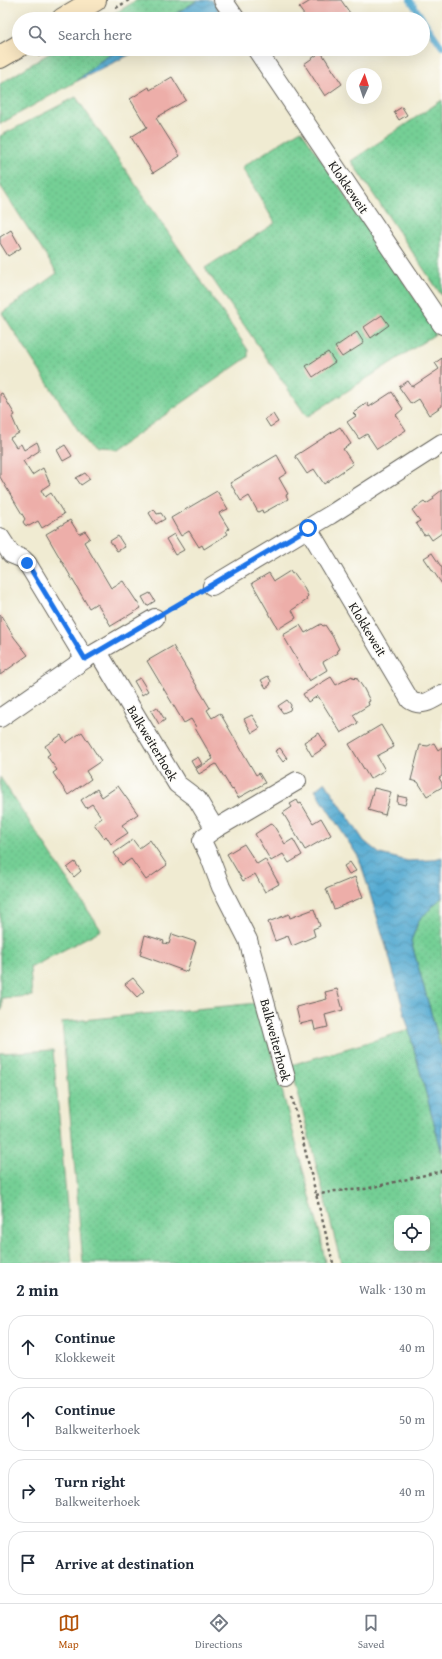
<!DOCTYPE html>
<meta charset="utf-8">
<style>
:root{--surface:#fff;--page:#f6f6f7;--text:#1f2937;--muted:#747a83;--line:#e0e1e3;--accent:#b45309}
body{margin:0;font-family:"Gentium Book Plus",serif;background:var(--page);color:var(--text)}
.controls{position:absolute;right:12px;bottom:12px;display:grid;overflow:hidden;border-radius:8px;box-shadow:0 4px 16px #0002}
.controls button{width:36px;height:36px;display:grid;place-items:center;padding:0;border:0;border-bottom:1px solid var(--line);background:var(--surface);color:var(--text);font:20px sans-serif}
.compass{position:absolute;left:346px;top:68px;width:36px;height:36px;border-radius:50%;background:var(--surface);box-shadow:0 4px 16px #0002;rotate:3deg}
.stop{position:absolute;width:12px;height:12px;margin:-9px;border:3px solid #1a73e8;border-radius:50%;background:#fff}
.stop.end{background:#1a73e8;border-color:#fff;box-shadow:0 1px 4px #0008}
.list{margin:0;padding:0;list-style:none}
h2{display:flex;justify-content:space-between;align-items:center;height:52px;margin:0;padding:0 16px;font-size:17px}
h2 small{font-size:13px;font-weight:400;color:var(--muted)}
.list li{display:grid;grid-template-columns:26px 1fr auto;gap:12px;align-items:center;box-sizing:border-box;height:64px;margin:0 8px 8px;padding:0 8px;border:1px solid var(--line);border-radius:16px}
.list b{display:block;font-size:15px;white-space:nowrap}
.list p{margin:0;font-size:13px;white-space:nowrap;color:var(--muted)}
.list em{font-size:13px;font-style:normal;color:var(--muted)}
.icon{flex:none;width:22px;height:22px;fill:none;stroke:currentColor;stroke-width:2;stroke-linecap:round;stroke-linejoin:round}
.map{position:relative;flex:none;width:442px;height:1263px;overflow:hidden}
.search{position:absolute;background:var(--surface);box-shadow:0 4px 16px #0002;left:12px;right:12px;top:12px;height:44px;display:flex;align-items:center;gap:10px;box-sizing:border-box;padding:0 14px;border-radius:22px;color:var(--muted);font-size:15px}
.sheet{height:340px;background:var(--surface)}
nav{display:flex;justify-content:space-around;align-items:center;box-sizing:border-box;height:56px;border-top:1px solid var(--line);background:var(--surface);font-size:11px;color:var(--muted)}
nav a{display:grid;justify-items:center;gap:2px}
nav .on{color:var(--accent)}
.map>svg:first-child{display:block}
</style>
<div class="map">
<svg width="442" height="1263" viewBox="0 0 442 1263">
<defs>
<pattern id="grass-dots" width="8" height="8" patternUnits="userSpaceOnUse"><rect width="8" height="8" fill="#75cf95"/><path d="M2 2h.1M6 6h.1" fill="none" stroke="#65b180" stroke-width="1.8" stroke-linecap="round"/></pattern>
<pattern id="water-waves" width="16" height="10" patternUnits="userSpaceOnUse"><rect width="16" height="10" fill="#55aad1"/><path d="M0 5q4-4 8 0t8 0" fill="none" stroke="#468aa9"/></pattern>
</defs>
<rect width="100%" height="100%" fill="#fdfcf7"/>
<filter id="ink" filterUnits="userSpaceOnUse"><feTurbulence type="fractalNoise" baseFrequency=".025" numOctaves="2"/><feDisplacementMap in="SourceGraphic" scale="8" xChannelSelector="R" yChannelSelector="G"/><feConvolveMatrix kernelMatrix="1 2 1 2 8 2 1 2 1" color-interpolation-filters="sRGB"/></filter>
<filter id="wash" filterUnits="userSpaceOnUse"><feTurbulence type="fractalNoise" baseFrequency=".012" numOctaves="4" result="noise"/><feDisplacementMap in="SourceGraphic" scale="16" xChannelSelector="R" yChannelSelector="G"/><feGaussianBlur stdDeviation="0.9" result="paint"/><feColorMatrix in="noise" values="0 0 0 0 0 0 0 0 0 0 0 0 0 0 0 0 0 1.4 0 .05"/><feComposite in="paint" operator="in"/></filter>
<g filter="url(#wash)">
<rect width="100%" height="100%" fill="#f0ebd2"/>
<g fill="url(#grass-dots)" stroke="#487658" fill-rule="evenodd">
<path d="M 137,0 L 198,0 L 167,19 L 106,19 Z"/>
<path d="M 56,49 L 119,49 L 99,62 L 77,81 L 0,124 L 0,84 Z"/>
<path d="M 76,97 L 248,350 L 248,357 L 109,454 L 93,453 L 2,313 L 57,273 L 0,185 L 0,136 Z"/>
<path d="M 442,100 L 442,296 L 351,161 Z"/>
<path d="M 301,130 L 437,331 L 434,335 L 307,417 L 205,268 L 275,223 L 242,167 Z"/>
<path d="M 0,777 L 101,930 L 30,968 L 32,996 L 2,998 L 2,1010 L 0,1010 Z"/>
<path d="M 442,897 L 442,1052 L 411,941 L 419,920 Z"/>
<path d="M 257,1003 L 278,1075 L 321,1238 L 325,1263 L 83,1263 L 62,1022 Z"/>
<path d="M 409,1030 L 442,1153 L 442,1263 L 341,1263 L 291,1065 ZM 397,1218 L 427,1218 L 427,1248 L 397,1248 Z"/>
<path d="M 53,1050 L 72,1263 L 0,1263 L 0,1053 Z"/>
</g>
<g fill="url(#water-waves)" stroke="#386376">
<path d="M 198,0 L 212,0 L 219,10 L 201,19 L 167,19 Z"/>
<path d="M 119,49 L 141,49 L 77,81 L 99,62 Z"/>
<path d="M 325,782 L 364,841 L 380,854 L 408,861 L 431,860 L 442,857 L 442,897 L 419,920 L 411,941 L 442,1052 L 442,1153 L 389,956 L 359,858 L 315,790 Z"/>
</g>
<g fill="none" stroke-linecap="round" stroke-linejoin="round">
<g stroke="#55aad1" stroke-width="6">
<path d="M 410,0 L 423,19"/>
<path d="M 423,19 L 442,47"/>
</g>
</g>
<g id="blocks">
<g fill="#edaea9">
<path d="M 312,0 L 341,0 L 354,19 L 307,19 L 299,8 Z"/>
<path d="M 321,52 L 342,84 L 325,96 L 304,64 Z"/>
<path d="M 172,77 L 186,100 L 156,118 L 180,156 L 153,173 L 131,137 L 147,127 L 130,99 L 149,87 L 150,90 Z"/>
<path d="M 402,107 L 407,115 L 399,120 L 394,112 Z"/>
<path d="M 11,230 L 21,248 L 8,256 L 0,243 L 0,237 Z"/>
<path d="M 382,315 L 389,325 L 371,338 L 364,327 Z"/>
<path d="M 357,332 L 364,343 L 342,357 L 335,347 Z"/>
<path d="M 328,352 L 335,362 L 313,377 L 306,366 Z"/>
<path d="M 442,358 L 442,406 L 429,415 L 419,399 L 411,404 L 399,387 L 408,381 L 412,387 L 439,369 L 435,363 Z"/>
<path d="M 392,392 L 403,409 L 396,415 L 406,430 L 377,449 L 367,434 L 359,439 L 347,422 L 356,416 L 353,413 L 367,403 L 369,407 Z"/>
<path d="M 2,393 L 15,415 L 12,417 L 19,433 L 10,438 L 16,447 L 21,444 L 24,450 L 37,442 L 39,447 L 39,451 L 23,461 L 32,475 L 43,468 L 50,484 L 41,490 L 45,497 L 51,493 L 64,514 L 42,528 L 38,521 L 29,526 L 25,525 L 23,522 L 25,519 L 0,477 L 0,394 Z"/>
<path d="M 273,414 L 278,422 L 270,427 L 265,419 Z"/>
<path d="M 340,427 L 351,444 L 343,449 L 353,464 L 324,484 L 314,469 L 307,474 L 295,456 Z"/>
<path d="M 65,445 L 72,456 L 63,461 L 57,450 Z"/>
<path d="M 277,455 L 287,473 L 279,478 L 288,494 L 286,495 L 288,499 L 263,513 L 262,510 L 258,512 L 249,496 L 241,501 L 230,483 Z"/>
<path d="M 85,473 L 90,479 L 81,485 L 76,478 Z"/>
<path d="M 442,490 L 442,533 L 432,540 L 428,534 L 424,535 L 416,523 L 420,521 L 412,510 L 424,502 L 426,504 L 434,499 L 433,497 Z"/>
<path d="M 217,491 L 228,509 L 219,513 L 229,529 L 226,531 L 228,534 L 204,549 L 202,545 L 199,547 L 189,531 L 181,536 L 171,518 Z"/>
<path d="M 154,509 L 157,514 L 161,513 L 165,519 L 156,524 L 149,513 Z"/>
<path d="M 70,520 L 79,534 L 85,531 L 90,538 L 84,542 L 111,588 L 123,581 L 141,608 L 111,626 L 97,603 L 89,608 L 46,534 Z"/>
<path d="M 174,534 L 184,550 L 175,555 L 166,539 Z"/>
<path d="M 118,536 L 125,547 L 117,551 L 110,541 Z"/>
<path d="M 432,553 L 442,568 L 442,584 L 424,558 Z"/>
<path d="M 290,571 L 292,574 L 294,573 L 302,584 L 308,596 L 306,598 L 307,600 L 292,610 L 296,618 L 278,629 L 252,583 L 269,573 L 274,581 Z"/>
<path d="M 150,593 L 155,601 L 147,606 L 142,597 Z"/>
<path d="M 0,614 L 14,637 L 28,655 L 0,675 Z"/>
<path d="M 321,624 L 323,626 L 325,625 L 333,637 L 339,649 L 337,650 L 338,653 L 323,662 L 327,670 L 309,681 L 283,635 L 300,625 L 305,633 Z"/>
<path d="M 173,646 L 210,708 L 207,710 L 212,718 L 220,713 L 256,775 L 259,773 L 265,783 L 238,798 L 233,789 L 232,790 L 216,764 L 199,774 L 196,769 L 213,759 L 195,728 L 196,727 L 191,719 L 184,723 L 147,661 Z"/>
<path d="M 268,676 L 271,681 L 270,685 L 266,688 L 261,680 Z"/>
<path d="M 352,676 L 354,679 L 356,677 L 364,689 L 370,701 L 368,702 L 369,705 L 353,715 L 358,723 L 341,733 L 318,696 L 308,702 L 303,694 L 331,677 L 336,685 Z"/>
<path d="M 140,678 L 148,691 L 142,695 L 134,681 Z"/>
<path d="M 287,700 L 291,705 L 290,710 L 283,713 L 278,706 Z"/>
<path d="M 157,707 L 165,720 L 159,724 L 151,711 Z"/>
<path d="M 252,715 L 260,728 L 252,733 L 244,719 Z"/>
<path d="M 381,725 L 394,747 L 377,756 L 385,770 L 370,779 L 349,744 Z"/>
<path d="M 82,732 L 101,761 L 86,771 L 91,779 L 68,795 L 53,773 L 57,770 L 47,756 L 50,754 L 45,746 L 61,735 L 66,743 Z"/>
<path d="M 319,733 L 327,746 L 312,756 L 304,742 Z"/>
<path d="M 434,743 L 438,750 L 442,747 L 442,776 L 439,778 L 442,783 L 442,787 L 427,796 L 418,782 L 411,780 L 420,745 L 428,746 Z"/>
<path d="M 280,748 L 287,758 L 283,762 L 275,751 Z"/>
<path d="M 198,757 L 202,764 L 195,768 L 191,761 Z"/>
<path d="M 118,786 L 138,814 L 122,825 L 128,833 L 111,844 L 106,836 L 104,838 L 94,824 L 102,818 L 92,804 L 86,808 L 81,800 L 97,789 L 102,797 Z"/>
<path d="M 374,788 L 391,792 L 385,815 L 368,810 Z"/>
<path d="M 398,796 L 407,798 L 405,805 L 397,803 Z"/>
<path d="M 297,800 L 299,804 L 301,803 L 313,823 L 321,818 L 331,835 L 305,850 L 283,813 L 292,807 L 290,804 Z"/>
<path d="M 272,823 L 285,844 L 293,839 L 302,855 L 289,863 L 283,854 L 271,861 L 255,834 Z"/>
<path d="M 133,840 L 139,848 L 150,840 L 167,865 L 146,880 L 131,859 L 122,865 L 114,853 Z"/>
<path d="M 244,844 L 257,864 L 265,859 L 279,884 L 265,892 L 255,874 L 243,881 L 227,854 Z"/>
<path d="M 75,862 L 81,871 L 74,877 L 67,868 Z"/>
<path d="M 350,862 L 356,871 L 349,874 L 344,866 Z"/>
<path d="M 355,877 L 363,897 L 334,909 L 326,889 Z"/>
<path d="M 314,909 L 320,926 L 313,929 L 315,936 L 292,946 L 288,936 L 275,941 L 268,922 L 289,914 L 290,918 Z"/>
<path d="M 172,934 L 196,942 L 187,972 L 140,955 L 145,935 L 164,941 L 163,943 L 169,944 Z"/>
<path d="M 133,978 L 144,991 L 137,997 L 125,984 Z"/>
<path d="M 337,989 L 343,1010 L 325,1015 L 328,1027 L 315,1030 L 313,1021 L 300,1024 L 296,1007 L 327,999 L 325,992 Z"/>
</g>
</g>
</g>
<g filter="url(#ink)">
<use href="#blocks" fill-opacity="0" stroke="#66645c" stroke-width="1"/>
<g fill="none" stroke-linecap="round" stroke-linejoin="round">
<g stroke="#66645c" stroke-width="20">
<g id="street">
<path d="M 223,0 L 236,19"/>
<path d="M 256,49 L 442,325"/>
<path d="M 308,528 L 410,700 C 421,708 432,700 442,694"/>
<path d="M 0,537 L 11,554 L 23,559 L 27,563 L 85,659"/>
<path d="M 212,586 L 330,515 L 442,443"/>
<path d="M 98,652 L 177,784 L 197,799 L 215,829"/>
<path d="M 0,718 L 85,659 L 155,618"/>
<path d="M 286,1078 L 248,940 L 221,887 L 210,858 L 202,841 L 204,837 L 215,829 L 297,781"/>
</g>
</g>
<g stroke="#66645c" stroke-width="24">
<g id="secondary">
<path d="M 63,19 L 95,0"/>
<path d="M 0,57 L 19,46"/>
</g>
</g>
<g stroke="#66645c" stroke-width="2.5" stroke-dasharray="3 3" stroke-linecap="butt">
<path d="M 116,8 L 129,0"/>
<path d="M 38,56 L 49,49"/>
<path d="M 171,609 L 195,595"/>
<path d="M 292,1097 L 333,1263"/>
<path d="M 316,1195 L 335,1191 L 365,1189 L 442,1171"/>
</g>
<use href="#street" stroke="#fff" stroke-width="18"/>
<use href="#secondary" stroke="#f9e7c3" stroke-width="22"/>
</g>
</g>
<g fill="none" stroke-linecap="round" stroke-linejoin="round" filter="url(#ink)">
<path stroke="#1a73e8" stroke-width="5" d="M 27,563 L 85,659 L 308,528"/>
</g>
<g text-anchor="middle" stroke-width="3" stroke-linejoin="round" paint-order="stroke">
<g font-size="13" fill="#1c1c1c" stroke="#fdfcf7">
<text transform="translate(349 187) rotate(56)" y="5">Klokkeweit</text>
<text transform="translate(368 629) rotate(59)" y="5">Klokkeweit</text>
<text transform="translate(153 743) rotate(59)" y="5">Balkweiterhoek</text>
<text transform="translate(276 1040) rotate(75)" y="5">Balkweiterhoek</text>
</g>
</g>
</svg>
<div class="controls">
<button><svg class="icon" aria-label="locate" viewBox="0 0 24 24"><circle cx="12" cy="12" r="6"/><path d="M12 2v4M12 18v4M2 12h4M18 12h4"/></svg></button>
</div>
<svg class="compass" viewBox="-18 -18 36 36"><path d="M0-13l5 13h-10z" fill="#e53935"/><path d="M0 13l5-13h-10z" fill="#747a83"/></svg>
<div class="stop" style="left:308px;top:528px"></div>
<div class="stop end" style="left:27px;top:563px"></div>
<div class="search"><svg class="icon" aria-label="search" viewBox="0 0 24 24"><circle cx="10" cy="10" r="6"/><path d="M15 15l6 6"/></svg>Search here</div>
</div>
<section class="sheet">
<h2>2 min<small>Walk · 130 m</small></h2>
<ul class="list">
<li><svg class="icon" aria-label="ahead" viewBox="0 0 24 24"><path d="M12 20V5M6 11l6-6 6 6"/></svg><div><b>Continue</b><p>Klokkeweit</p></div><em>40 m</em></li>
<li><svg class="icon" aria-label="ahead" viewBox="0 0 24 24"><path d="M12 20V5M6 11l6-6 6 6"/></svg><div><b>Continue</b><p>Balkweiterhoek</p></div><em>50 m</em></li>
<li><svg class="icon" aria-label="right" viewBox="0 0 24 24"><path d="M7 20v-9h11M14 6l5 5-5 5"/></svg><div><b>Turn right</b><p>Balkweiterhoek</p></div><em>40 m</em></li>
<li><svg class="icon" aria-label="arrive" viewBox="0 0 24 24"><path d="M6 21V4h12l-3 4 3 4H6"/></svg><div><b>Arrive at destination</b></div></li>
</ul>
</section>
<nav>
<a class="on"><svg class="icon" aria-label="map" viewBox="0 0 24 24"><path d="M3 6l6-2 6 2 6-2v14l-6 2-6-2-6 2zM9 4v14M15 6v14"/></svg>Map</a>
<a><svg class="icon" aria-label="directions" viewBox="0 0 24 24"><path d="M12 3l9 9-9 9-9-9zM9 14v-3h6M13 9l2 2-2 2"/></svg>Directions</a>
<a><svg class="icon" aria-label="saved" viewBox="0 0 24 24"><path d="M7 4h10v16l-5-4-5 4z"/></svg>Saved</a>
</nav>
